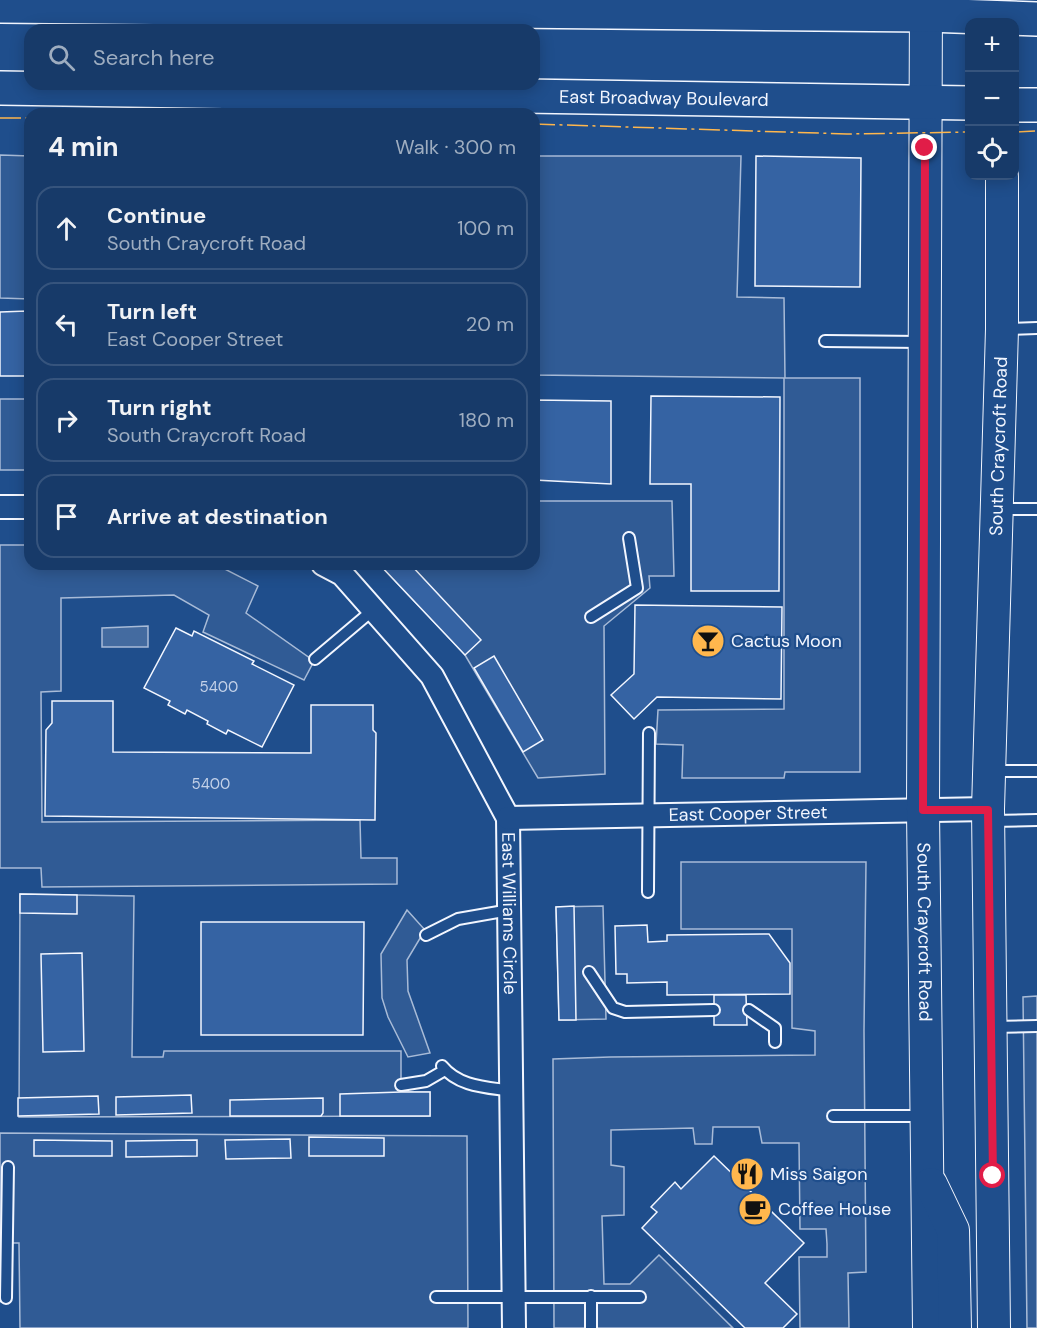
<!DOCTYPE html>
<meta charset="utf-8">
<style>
:root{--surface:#173a69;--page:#244571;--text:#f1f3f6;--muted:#9eadc0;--line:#36547d}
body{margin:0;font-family:"DM Sans",sans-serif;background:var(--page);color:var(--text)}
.controls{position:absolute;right:18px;top:18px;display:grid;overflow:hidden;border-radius:12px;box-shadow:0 3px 15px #0003}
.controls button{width:54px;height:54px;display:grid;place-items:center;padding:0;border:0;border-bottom:2px solid var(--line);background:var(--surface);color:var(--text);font:30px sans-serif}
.stop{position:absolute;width:18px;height:18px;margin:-14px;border:4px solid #e11d48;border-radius:50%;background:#fff}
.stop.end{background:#e11d48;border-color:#fff;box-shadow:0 2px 6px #0008}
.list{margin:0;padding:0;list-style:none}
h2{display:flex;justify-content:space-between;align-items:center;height:78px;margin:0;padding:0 24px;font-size:26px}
h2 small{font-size:20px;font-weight:400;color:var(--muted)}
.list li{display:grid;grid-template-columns:39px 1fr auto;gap:18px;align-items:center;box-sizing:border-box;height:84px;margin:0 12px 12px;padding:0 12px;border:2px solid var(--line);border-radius:18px}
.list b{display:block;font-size:22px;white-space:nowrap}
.list p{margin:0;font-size:20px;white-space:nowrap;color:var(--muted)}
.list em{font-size:20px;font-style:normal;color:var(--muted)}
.icon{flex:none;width:33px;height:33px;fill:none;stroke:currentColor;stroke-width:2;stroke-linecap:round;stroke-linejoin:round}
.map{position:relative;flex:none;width:1037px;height:1328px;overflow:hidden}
.search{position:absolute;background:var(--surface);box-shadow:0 3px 15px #0003;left:24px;top:24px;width:516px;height:66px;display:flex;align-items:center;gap:15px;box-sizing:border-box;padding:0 21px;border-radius:18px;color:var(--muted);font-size:22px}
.panel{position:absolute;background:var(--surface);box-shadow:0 3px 15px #0003;left:24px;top:108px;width:516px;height:462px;border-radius:18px}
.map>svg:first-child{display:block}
</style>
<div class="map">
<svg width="1037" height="1328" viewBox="0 0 1037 1328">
<rect width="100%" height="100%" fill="#1f4e8c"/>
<g fill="#305b95" stroke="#a8bbd7" stroke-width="1.5">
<path d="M 0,155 L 30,156 L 30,299 L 0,298 Z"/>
<path d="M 534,156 L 741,156 L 737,297 L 784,298 L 785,378 L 860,378 L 860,772 L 785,772 L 784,778 L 682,778 L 683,745 L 656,744 L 658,710 L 784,709 L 784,378 L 534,375 Z"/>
<rect x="0" y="399" width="30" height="71"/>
<path d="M 534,501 L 672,501 L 674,576 L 649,576 L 650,588 L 604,626 L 605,774 L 538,778 L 465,655 L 379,564 L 534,564 Z"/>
<path d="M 0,545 L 30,545 L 30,564 L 215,564 L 258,586 L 246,613 L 314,661 L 304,680 L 203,632 L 209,615 L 174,595 L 61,598 L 61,691 L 41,692 L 42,822 L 360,820 L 361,858 L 397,858 L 397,884 L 42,887 L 41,868 L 0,868 Z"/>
<path d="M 681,862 L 866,862 L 864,1031 L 866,1272 L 848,1273 L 849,1328 L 800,1328 L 799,1257 L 827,1257 L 827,1244 L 826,1229 L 800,1229 L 799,1143 L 762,1143 L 759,1127 L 713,1127 L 712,1144 L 695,1144 L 693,1128 L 611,1130 L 611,1165 L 624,1167 L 624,1215 L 602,1216 L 604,1284 L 630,1284 L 659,1255 L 733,1328 L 554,1328 L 553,1059 L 610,1057 L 815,1055 L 815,1031 L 792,1028 L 792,929 L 681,929 Z"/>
<path d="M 20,894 L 134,896 L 132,1057 L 163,1057 L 164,1051 L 401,1051 L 401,1092 L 430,1092 L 430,1116 L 19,1117 Z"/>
<path d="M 603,906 L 606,1019 L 559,1020 L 556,907 Z"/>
<path d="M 407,910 L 425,930 L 407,960 L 408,991 L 430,1053 L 408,1057 L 388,1017 L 382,998 L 381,954 Z"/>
<path d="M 1037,996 L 1037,1328 L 1027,1328 L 1023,997 Z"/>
<path d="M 0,1133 L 467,1136 L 468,1328 L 20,1328 L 19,1243 L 0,1243 Z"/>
</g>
<path fill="#446ba0" stroke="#a8bbd7" stroke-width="1.5" d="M 148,626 L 148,647 L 102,647 L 102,628 Z"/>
<g fill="#3563a3" stroke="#f2f6ff" stroke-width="1.5">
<path d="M 756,156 L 861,158 L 860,287 L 755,286 Z"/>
<path d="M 27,311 L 28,376 L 0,376 L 0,312 Z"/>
<path d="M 27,311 L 30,311 L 30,377 L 28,376 Z"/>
<path d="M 651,396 L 780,397 L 779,591 L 691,591 L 691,484 L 650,484 Z"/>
<path d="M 534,400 L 611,401 L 611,484 L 534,480 Z"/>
<path d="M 379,564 L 410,564 L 481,640 L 465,655 Z"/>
<path d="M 635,605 L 782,607 L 781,699 L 657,697 L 634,719 L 611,695 L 634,674 Z"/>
<path d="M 176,628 L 192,636 L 194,631 L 254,661 L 252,664 L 294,685 L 262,747 L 228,730 L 226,734 L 207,724 L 208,721 L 187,710 L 185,714 L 168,705 L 170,701 L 144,688 Z"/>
<path d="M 494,656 L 543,740 L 523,752 L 474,668 Z"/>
<path d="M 52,701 L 113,701 L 113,752 L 311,753 L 311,705 L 373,705 L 373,730 L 376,733 L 375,820 L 45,816 L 46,730 L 52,723 Z"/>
<path d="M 20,894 L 77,895 L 77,914 L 20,913 Z"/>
<path d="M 574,906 L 576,1020 L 559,1020 L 556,907 Z"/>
<path d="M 201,922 L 364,922 L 363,1035 L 201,1035 Z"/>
<path d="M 647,925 L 648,942 L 667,941 L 667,935 L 769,934 L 790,963 L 790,994 L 667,995 L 667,982 L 627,983 L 627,974 L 616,974 L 615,926 Z"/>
<path d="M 82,953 L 84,1051 L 43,1052 L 41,954 Z"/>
<path d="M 714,995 L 746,995 L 747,1025 L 714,1025 Z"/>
<path d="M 401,1092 L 430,1092 L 430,1116 L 340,1116 L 340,1094 Z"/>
<path d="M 191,1095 L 192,1113 L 116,1115 L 116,1097 Z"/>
<path d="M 98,1096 L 99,1114 L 18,1116 L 18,1098 Z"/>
<path d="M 323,1098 L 323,1113 L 321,1116 L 230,1116 L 230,1100 Z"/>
<path d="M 309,1137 L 384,1138 L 384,1156 L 309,1156 Z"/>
<path d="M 290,1139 L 291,1158 L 226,1159 L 225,1140 Z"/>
<path d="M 34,1140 L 112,1141 L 112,1156 L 34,1156 Z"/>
<path d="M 197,1140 L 197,1156 L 126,1157 L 126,1141 Z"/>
<path d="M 714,1156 L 804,1243 L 765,1283 L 797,1314 L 783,1328 L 745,1328 L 642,1228 L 657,1212 L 651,1207 L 675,1182 L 681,1189 Z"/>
</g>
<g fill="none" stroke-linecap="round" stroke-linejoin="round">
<g stroke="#f2f6ff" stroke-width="14">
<g id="lane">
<path d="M 239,95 L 248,114"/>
<path d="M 223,114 L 234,96"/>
<path d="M 1005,329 L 1037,328"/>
<path d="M 825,341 L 921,342"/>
<path d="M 1000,509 L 1037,509"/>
<path d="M 591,617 L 637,588 L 629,538"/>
<path d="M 315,659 L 373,610"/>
<path d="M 992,771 L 1037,771"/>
<path d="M 992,821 L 1037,820"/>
<path d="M 648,892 L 649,733"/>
<path d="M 426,935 L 458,919 L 510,910"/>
<path d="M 589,972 L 613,1008 L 625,1012 L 714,1010"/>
<path d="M 749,1010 L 775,1028 L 775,1042"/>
<path d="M 992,1027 L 1037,1026"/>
<path d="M 442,1066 C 459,1087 486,1087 512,1091"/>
<path d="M 401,1085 L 426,1081 L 445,1070"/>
<path d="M 833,1116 L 923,1116"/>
<path d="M 591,1296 L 591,1328"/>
<path d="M 436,1297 L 640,1297"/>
<path d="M 6,1298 L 8,1167"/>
</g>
</g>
<g stroke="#f2f6ff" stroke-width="26">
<g id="street">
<path d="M 0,507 L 30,507"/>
<path id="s1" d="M 323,564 L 342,574 L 432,676 L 508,818 L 514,1328"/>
<path id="s2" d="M 508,818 L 988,809"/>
</g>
</g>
<g stroke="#f2f6ff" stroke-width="34">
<g id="secondary">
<path id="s3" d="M 926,0 L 923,810 L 929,1328"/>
<path d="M 931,1184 L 953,1230 L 955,1328"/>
<path id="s4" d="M 994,1328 L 988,809 L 1002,329 L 1002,176"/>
</g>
</g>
<g stroke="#f2f6ff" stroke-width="36">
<g id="primary">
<path d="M 0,6 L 927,15 L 1037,19"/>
<path id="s5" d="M 0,88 L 970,103"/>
<path d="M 1014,105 L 1037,105"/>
</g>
</g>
<use href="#lane" stroke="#1f4e8c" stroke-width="10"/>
<use href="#street" stroke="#1f4e8c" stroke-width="22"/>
<use href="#secondary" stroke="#1f4e8c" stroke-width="32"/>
<use href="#primary" stroke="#1f4e8c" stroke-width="33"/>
<g stroke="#ffb74d" stroke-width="1.5" stroke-dasharray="21 4.5 3 4.5" stroke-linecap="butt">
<path d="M 0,118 L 30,118"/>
<path d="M 534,124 L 847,134 L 970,132"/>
<path d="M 1014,132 L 1037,131"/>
</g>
</g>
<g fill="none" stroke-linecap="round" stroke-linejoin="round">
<path stroke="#e11d48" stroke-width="8" d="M 925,148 L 923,810 L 988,810 L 993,1176"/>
</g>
<defs>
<g id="bar-disc" transform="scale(1.725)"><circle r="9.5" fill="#ffb74d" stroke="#1f4e8c"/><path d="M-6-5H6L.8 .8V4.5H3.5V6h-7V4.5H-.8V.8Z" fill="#111"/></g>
<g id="restaurant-disc" transform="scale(1.725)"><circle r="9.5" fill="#ffb74d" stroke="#1f4e8c"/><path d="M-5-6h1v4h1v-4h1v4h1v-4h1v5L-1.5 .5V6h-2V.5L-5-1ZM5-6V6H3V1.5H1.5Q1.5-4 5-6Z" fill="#111"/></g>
<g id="cafe-disc" transform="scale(1.725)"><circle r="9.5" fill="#ffb74d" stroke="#1f4e8c"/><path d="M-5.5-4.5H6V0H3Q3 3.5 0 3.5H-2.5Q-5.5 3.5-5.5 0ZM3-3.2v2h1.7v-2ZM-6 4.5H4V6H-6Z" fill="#111"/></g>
</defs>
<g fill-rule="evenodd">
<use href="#bar-disc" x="708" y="641"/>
<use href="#restaurant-disc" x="747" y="1174"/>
<use href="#cafe-disc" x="755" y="1209"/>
</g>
<g text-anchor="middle" stroke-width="4.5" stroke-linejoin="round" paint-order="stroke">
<g font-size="15" fill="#c3d1e8">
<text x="219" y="692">5400</text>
<text x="211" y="789">5400</text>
</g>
<g font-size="18" fill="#f2f6ff" stroke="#1f4e8c">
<text dy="6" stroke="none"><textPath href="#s5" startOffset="664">East Broadway Boulevard</textPath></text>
<text dy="6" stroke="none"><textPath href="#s4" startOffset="882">South Craycroft Road</textPath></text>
<text dy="6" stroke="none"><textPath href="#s2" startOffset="240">East Cooper Street</textPath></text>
<text dy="6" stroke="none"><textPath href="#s1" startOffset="414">East Williams Circle</textPath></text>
<text dy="6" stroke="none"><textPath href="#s3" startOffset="932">South Craycroft Road</textPath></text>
</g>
<g font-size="18" fill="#f2f6ff" stroke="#1f4e8c" text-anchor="start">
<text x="731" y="647">Cactus Moon</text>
<text x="770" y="1180">Miss Saigon</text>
<text x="778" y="1215">Coffee House</text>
</g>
</g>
</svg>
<div class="controls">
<button>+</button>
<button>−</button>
<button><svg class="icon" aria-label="locate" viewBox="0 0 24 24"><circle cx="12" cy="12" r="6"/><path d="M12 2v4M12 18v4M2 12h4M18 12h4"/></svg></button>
</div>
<div class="stop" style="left:993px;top:1176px"></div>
<div class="stop end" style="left:925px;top:148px"></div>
<div class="search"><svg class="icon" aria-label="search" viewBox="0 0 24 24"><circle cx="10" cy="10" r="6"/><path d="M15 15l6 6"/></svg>Search here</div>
<section class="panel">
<h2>4 min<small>Walk · 300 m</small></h2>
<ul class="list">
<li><svg class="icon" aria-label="ahead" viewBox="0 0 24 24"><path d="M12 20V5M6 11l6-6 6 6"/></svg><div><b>Continue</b><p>South Craycroft Road</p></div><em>100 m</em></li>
<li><svg class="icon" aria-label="left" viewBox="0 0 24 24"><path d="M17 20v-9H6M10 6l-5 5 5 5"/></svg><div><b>Turn left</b><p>East Cooper Street</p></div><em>20 m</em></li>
<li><svg class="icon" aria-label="right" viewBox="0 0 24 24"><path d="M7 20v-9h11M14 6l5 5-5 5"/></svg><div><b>Turn right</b><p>South Craycroft Road</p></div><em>180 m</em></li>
<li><svg class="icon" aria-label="arrive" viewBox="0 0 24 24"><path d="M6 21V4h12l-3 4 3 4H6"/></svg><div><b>Arrive at destination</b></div></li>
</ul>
</section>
</div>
